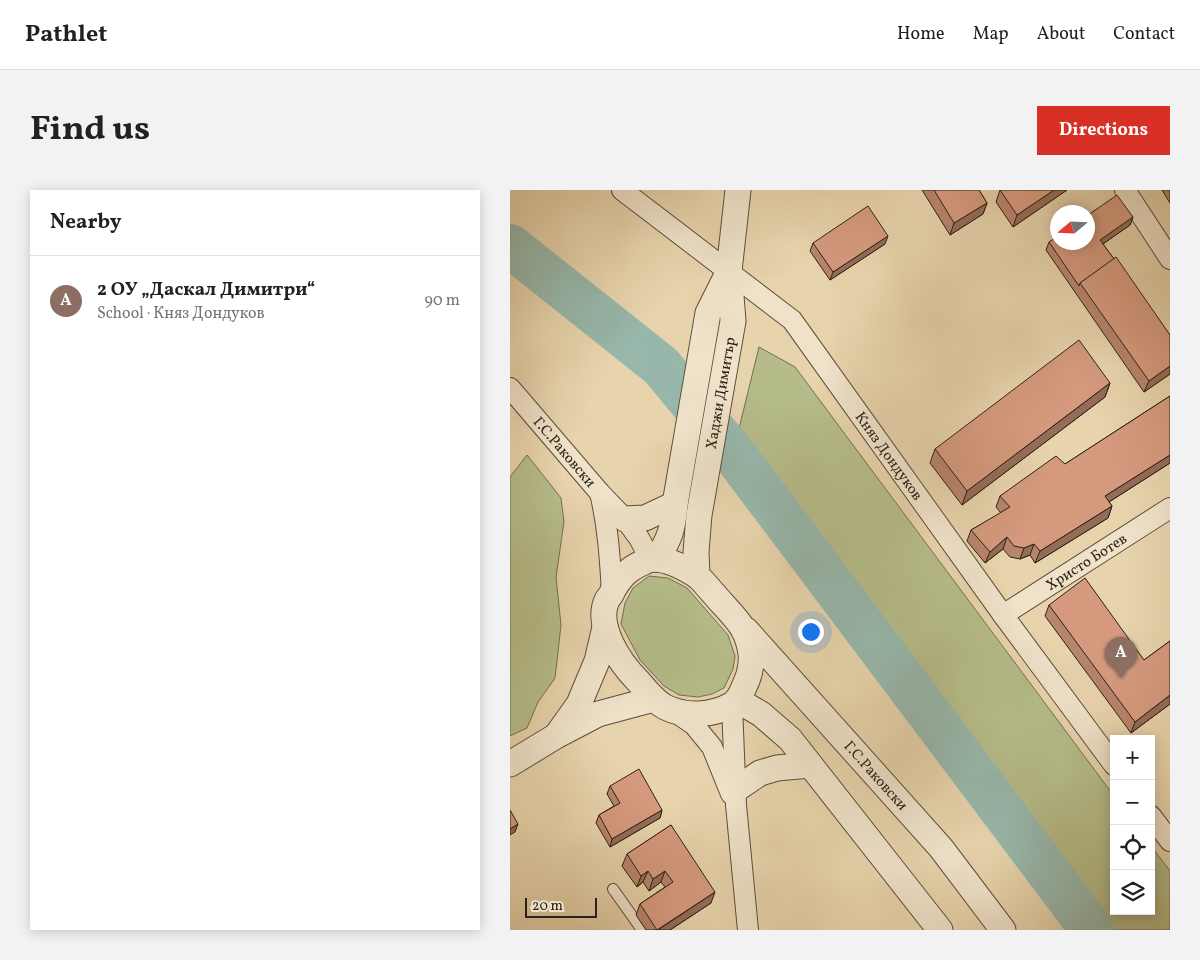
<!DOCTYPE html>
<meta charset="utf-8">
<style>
:root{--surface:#fff;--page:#f2f2f2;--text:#202124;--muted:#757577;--line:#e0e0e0;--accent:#d93025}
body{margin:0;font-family:Vollkorn,serif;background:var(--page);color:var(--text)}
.controls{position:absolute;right:15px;bottom:15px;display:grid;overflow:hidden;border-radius:0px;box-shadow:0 2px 12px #0003}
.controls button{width:45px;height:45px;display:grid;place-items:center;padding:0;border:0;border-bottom:1px solid var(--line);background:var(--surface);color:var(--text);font:25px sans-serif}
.compass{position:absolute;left:540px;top:15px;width:45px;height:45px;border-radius:50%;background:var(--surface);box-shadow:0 2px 12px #0003;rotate:251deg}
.scale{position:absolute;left:15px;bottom:12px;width:72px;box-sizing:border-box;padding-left:5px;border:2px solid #2d2217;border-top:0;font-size:14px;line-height:18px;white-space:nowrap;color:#2d2217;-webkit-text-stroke:4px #efe2c9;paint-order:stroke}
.you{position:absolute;left:300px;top:441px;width:18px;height:18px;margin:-12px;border:4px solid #fff;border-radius:50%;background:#1a73e8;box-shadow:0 0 0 8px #1a73e833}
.badge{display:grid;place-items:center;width:32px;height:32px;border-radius:50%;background:var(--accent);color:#fff;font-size:16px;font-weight:700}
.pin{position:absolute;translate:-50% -41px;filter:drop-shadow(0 1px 2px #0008)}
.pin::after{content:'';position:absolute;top:26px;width:18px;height:15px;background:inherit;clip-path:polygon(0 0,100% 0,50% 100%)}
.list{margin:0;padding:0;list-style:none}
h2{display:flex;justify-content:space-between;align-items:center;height:65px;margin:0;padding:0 20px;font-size:21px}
h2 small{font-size:16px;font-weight:400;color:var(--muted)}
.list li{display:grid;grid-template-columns:32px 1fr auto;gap:15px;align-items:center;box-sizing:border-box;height:90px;padding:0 20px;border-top:1px solid var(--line)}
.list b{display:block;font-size:19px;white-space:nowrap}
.list p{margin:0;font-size:16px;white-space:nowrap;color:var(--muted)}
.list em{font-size:16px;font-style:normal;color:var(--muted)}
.icon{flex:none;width:28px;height:28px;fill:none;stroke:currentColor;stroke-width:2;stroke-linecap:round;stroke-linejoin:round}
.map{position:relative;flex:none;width:660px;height:740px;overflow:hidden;border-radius:0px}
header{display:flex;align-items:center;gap:30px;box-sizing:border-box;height:70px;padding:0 25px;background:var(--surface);border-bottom:1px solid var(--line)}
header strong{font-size:24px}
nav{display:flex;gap:28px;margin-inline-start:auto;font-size:18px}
.intro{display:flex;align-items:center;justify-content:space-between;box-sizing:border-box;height:120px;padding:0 30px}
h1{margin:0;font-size:35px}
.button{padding:12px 22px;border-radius:0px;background:var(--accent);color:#fff;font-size:18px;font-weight:700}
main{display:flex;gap:30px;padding:0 30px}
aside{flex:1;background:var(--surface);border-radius:0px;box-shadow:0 2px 12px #0003}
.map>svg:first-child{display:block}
</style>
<header>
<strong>Pathlet</strong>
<nav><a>Home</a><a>Map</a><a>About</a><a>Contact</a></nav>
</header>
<div class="intro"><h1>Find us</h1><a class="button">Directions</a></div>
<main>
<aside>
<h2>Nearby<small></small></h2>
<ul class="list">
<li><span class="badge" style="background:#8d6e63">A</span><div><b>2 ОУ „Даскал Димитри“</b><p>School · Княз Дондуков</p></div><em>90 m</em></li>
</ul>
</aside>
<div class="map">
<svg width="660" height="740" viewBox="0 0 660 740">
<rect width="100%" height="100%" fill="#e7d3ac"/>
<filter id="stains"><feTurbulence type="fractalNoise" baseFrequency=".004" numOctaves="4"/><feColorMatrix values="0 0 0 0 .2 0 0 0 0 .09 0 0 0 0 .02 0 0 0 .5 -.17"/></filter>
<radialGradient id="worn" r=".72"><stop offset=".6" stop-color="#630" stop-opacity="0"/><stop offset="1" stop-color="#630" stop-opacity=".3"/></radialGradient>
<g fill="#b5bc89" stroke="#716f50">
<path d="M 249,157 L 285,177 L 604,606 L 604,721 L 641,721 L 641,656 L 660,681 L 660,740 L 582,740 L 223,263 Z"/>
<path d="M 17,265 L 51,308 L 54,332 L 46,387 L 51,435 L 45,488 L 28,512 L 17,538 L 0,546 L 0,287 Z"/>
<path d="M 139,386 L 158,388 L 177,398 L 218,445 L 225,466 L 223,479 L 214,498 L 202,504 L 188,507 L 169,505 L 154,496 L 130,470 L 111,434 L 115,413 L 123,398 Z"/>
</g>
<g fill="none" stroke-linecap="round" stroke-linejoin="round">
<path stroke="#97b7ab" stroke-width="44" d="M 0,56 L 151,176 L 223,263 L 582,740"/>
<g stroke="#5c4e3c" stroke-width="12">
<path id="service" d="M 103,699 L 132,740"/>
</g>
<g stroke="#5c4e3c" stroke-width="22">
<g id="minor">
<path id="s1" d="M 112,0 L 282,130 L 493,425 L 604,575"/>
<path d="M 615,0 L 660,69"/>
<path id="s2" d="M 0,198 L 90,303 L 115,329 L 129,348 L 140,369"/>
<path d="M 90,303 C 98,336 100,369 102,403"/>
<path id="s3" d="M 493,425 L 660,318"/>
<path d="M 222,515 L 226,615 L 238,740"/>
<path d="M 164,521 L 184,535 L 202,557 L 221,604"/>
<path d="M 641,626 L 660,651"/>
</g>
</g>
<g stroke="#5c4e3c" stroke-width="27">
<g id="tertiary">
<path d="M 115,329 L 135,328 L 165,314"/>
<path d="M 140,369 C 156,368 172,376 186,385 C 192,389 198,398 204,404 C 211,413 228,429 233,439 C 237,446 240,455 241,464 C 242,475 239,487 234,497 C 232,503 227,512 221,515 C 202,526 175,527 155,517 C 144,511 136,500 128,491 C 110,473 85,436 97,410 C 99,407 102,404 103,400 C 108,392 112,385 120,380 C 126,375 133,373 140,369 Z"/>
<path d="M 147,369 C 160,348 163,339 165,314 L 198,123 L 219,81"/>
<path id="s4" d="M 187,386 L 186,362 L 189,325 L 223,131 L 219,81 L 228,0"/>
<path id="s5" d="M 236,440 L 431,658 L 493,740"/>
<path d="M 227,510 L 251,524 L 280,549 L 430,740"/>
<path d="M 49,542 L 69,514 L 87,471 L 95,437"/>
<path d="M 0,574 L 46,546 L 88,524 L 144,509"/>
<path d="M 225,600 L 250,583 L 267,578 L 300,575"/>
</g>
</g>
<use href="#service" stroke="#efe2c9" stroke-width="10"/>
<use href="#minor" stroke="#efe2c9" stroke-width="20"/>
<use href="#tertiary" stroke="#efe2c9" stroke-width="25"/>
</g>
<g fill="#b7846c" stroke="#2d2217">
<path d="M 412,0 L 469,0 L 477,13 L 473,24 L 440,45 Z"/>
<path d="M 490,0 L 557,0 L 503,37 L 486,12 Z"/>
<path d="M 652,0 L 660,0 L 660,13 Z"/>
<path d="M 623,27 L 620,35 L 593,54 L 660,145 L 660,184 L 634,202 L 536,60 L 539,52 Z"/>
<path d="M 303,53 L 375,54 L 320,90 L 300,61 Z"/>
<path d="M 600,193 L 595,207 L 452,315 L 420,273 L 425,259 Z"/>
<path d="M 660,206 L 660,273 L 599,312 L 602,316 L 598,328 L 525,373 L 520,365 L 510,369 L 500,367 L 493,359 L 475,373 L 457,351 L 461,340 L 491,323 L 486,317 L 490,306 L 555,274 Z"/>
<path d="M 539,415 L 634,470 L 660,451 L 660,514 L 621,543 L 535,426 Z"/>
<path d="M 100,596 L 152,620 L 150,628 L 100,657 L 86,633 L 89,625 L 104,616 L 97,604 Z"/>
<path d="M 161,635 L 201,713 L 160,740 L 136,740 L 126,725 L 130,714 L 155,697 L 151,692 L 139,701 L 133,692 L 127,697 L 112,676 L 117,664 Z"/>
</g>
<g fill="#956c58" stroke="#2d2217">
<path d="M 544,0 L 557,0 L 503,37 L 507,25 Z"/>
<path d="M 477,13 L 473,24 L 440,45 L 444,33 Z"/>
<path d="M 623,27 L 620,35 L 587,58 L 590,50 Z"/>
<path d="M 378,46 L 375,54 L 320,90 L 323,82 Z"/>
<path d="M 660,176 L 660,184 L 634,202 L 639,191 Z"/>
<path d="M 600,193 L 595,207 L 452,315 L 457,301 Z"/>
<path d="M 660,265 L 660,273 L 591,317 L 595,306 Z"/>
<path d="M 602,316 L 598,328 L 525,373 L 530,361 Z"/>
<path d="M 497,347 L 493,359 L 475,373 L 480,362 Z"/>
<path d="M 524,354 L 520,365 L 510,369 L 514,358 Z"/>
<path d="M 660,505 L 660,514 L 621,543 L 625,532 Z"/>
<path d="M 152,620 L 150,628 L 100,657 L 102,649 Z"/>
<path d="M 8,634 L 5,642 L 0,645 L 0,639 Z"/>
<path d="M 138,681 L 133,692 L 127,697 L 131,686 Z"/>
<path d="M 155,681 L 151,692 L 139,701 L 143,689 Z"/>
<path d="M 205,702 L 201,713 L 160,740 L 148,740 Z"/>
</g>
<g fill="#d59a7e" stroke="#2d2217">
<path d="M 424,0 L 469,0 L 477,13 L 444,33 Z"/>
<path d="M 490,0 L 544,0 L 507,25 Z"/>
<path d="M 607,5 L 623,27 L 590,50 L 604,69 L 570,93 L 569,96 L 539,52 L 548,46 L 548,52 L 578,52 L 578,25 Z"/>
<path d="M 358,16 L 378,46 L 323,82 L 303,53 Z"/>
<path d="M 606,67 L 660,145 L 660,176 L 639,191 L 570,93 Z"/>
<path d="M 569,150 L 600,193 L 457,301 L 425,259 Z"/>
<path d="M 660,206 L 660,265 L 595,306 L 602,316 L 530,361 L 524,354 L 514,358 L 504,356 L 497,347 L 480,362 L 461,340 L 500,317 L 490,306 L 546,266 L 555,274 Z"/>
<path d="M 575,388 L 634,470 L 660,451 L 660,505 L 625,532 L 539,415 Z"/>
<path d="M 129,579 L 152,620 L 102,649 L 89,625 L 110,613 L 100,596 Z"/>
<path d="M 0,620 L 8,634 L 0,639 Z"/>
<path d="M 161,635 L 205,702 L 147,740 L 130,714 L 163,692 L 155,681 L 143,689 L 138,681 L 131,686 L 117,664 Z"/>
</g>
<g text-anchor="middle" stroke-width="5" stroke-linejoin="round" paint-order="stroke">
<g font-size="15" fill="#2d2217" stroke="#efe2c9">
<text dy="5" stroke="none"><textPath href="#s4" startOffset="185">Хаджи Димитър</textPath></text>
<text dy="5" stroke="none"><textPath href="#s2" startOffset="84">Г.С.Раковски</textPath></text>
<text dy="5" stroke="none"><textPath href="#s1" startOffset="381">Княз Дондуков</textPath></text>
<text dy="5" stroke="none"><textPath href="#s3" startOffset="99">Христо Ботев</textPath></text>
<text dy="5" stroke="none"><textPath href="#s5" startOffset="195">Г.С.Раковски</textPath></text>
</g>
</g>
<rect width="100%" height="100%" filter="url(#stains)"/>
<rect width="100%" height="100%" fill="url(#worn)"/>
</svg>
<div class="controls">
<button>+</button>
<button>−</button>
<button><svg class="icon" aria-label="locate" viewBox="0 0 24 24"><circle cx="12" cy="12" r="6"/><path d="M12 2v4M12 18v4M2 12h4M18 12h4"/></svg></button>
<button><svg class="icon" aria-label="layers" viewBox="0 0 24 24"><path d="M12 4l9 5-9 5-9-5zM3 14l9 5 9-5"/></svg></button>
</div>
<svg class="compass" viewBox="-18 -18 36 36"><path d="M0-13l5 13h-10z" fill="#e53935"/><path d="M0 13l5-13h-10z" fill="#757577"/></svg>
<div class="scale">20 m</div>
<div class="you"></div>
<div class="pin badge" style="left:611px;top:488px;background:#8d6e63">A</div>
</div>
</main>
